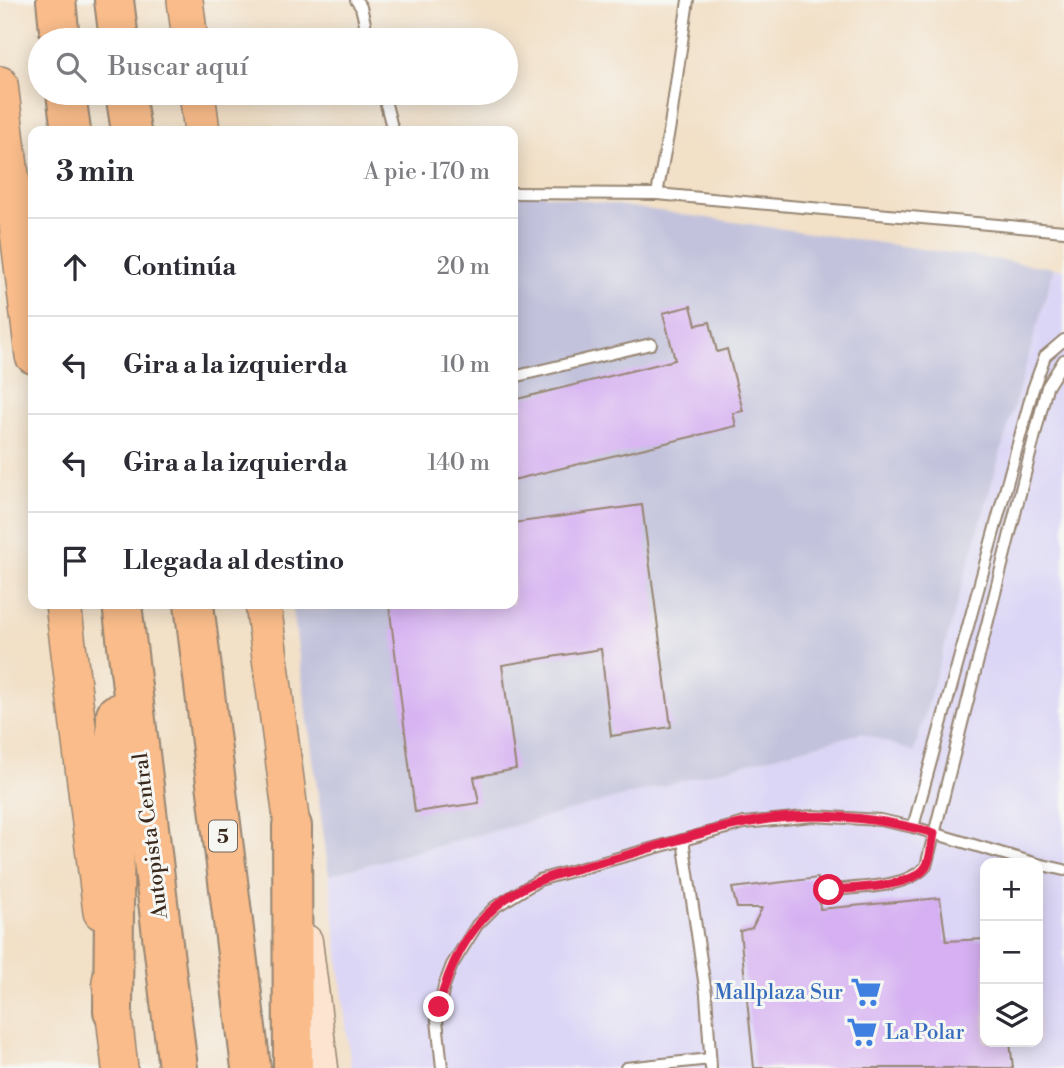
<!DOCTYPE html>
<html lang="es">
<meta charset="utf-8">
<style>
:root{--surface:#fff;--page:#f2f2f3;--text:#2b2b33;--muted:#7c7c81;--line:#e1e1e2}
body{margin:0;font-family:"Libre Bodoni",serif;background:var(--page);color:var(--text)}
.controls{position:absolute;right:21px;bottom:21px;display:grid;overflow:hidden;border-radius:14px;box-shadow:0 4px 18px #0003}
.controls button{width:63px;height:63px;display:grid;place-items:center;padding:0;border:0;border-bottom:2px solid var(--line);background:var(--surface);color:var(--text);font:35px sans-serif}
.stop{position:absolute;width:21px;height:21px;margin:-16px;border:5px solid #e11d48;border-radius:50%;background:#fff}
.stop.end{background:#e11d48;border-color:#fff;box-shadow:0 2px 7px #0008}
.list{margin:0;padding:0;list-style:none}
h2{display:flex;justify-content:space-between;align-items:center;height:91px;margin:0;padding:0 28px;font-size:30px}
h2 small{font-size:23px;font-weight:400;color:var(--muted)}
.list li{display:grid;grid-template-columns:46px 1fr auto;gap:21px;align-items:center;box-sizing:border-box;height:98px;padding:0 28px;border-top:2px solid var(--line)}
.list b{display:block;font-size:26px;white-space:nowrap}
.list em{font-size:23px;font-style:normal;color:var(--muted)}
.icon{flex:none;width:38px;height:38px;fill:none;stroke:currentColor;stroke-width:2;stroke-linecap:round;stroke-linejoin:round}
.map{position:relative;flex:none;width:1064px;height:1068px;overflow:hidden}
.search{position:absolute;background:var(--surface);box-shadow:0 4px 18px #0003;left:28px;top:28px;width:490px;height:77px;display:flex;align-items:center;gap:18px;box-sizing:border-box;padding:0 24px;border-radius:38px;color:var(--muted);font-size:26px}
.panel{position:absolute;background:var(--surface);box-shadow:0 4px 18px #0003;left:28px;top:126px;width:490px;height:483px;border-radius:14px}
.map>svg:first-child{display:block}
</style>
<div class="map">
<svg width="1064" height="1068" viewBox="0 0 1064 1068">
<rect width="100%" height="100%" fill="#f6f6f2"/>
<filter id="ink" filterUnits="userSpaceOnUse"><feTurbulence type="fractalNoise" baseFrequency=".0143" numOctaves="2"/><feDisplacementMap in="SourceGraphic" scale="14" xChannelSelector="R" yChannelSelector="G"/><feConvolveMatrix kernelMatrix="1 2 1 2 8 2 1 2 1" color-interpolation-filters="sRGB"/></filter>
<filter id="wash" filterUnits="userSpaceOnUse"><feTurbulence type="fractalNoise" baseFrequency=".00686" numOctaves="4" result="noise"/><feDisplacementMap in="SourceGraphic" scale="28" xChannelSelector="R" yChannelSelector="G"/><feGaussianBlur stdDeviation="1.57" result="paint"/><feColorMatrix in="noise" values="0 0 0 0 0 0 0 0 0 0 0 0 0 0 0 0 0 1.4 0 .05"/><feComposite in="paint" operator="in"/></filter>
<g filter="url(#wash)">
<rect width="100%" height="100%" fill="#f2e0c7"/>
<path fill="#dcd6f6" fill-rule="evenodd" d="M 1054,268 L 1064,269 L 1064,1068 L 351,1068 L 329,875 L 861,733 L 914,751 ZM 985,863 L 1038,863 L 1038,1042 L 985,1042 Z"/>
<path fill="#c2c2dc" d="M 513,190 L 1054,268 L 914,752 L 861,733 L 329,875 L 292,604 L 513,604 Z"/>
<g id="blocks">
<g fill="#d6b0f2">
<path d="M 691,306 L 696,325 L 710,322 L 717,352 L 727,349 L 743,411 L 733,413 L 736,426 L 513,480 L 513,400 L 675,360 L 663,313 Z"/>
<path d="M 642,505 L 671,727 L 611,736 L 601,649 L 502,665 L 516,769 L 474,777 L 479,803 L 415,812 L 389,604 L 513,604 L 513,523 Z"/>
<path d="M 818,878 L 820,909 L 940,898 L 946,941 L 985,939 L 985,1042 L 1010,1042 L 1013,1068 L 754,1068 L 740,931 L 752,928 L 762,908 L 737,908 L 732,888 Z"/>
</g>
</g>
</g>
<g filter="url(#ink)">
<use href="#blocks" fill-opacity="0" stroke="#968572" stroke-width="2"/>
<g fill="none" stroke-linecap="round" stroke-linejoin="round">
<g stroke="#968572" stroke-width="14">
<g id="lane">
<path d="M 356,0 L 361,7 L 369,40"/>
<path d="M 383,93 L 393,131"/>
<path d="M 513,193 L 657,194 L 1064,231"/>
<path d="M 657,194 L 670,125 L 688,0"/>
<path d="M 513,377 L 651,344"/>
<path d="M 913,827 L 1033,389 L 1045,356 L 1064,340"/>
<path d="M 683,840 L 706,994 L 711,1068"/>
<path d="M 1038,864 L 1064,870"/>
<path d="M 829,890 C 859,887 906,889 926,866 L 1047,387 L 1064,360"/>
<path d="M 442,1068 L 437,1020 L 444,986 L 452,965 L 477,925 L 495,907 L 539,880 L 744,823 L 813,816 L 880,820 L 913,827 L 1034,863"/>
<path d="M 626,1068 L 710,1059"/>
</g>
</g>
<g stroke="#968572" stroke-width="35">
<path id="secondary" d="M 306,941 L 322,1068"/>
</g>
<g stroke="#968572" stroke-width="38">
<g id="primary">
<path d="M 185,0 L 190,40"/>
<path d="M 0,84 L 33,356"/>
<path d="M 197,93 L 202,131"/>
<path d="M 63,604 L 101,912"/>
<path d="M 263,604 L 292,826"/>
<path d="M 110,981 L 120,1068"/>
</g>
</g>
<g stroke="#968572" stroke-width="42">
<g id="highway">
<path d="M 56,0 L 60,40"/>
<path d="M 114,0 L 119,40"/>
<path d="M 66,93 L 71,131"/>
<path d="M 125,93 L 131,131"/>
<path d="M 122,604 L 178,1068"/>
<path d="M 194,604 L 251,1068"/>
<path d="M 292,826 L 293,1068"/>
<path d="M 113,1011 L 116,714"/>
</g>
</g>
<use href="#lane" stroke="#fff" stroke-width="10"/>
<use href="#secondary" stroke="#fde4d0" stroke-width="32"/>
<use href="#primary" stroke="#f9bc8a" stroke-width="35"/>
<use href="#highway" stroke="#f9bc8a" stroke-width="38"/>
</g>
</g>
<g fill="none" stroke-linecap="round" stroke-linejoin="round" filter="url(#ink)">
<path stroke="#e11d48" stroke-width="9" d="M 439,1007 C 448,969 464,934 495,907 C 529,877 574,870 617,858 C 659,846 702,831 745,823 C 808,811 872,816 934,833 C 932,843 931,856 927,865 C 916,888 852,888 829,890"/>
</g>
<defs>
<g id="supermarket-bare" transform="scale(2.415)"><path d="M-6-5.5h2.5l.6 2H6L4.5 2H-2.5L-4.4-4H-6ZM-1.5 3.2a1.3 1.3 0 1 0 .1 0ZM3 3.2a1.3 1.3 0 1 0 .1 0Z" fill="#3f7fe0" stroke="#f6f6f2" stroke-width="2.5" paint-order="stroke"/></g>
</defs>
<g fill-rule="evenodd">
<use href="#supermarket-bare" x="866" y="992"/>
<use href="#supermarket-bare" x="862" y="1032"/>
</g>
<g text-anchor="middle" stroke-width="6" stroke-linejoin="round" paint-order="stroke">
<rect fill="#f6f6f2" stroke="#73675e" stroke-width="2" x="209" y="820.5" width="28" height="31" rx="5"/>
<g font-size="19" font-weight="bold" fill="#3b2a1e">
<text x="223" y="843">5</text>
</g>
<g font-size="21" fill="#3b2a1e" stroke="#f6f6f2">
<text transform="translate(150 836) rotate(-97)" y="7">Autopista Central</text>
</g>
<g font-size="21" fill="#366cbe" stroke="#f6f6f2" text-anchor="end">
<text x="843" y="999">Mallplaza Sur</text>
<text x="885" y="1039" text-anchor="start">La Polar</text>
</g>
</g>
</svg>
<div class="controls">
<button>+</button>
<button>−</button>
<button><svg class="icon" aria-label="layers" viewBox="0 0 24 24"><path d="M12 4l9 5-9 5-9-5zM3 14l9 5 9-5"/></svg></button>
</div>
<div class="stop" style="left:829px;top:890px"></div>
<div class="stop end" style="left:439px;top:1007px"></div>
<div class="search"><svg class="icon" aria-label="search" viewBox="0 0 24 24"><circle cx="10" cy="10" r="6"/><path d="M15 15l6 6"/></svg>Buscar aquí</div>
<section class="panel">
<h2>3 min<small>A pie · 170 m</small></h2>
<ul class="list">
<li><svg class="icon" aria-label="ahead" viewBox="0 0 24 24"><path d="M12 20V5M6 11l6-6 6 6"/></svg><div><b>Continúa</b></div><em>20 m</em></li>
<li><svg class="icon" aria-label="left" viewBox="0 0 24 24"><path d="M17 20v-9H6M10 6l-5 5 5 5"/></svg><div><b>Gira a la izquierda</b></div><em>10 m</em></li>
<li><svg class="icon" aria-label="left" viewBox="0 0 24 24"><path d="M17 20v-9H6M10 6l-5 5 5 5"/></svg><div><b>Gira a la izquierda</b></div><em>140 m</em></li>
<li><svg class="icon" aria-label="arrive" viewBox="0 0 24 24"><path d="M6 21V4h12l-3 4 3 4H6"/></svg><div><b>Llegada al destino</b></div></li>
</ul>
</section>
</div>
